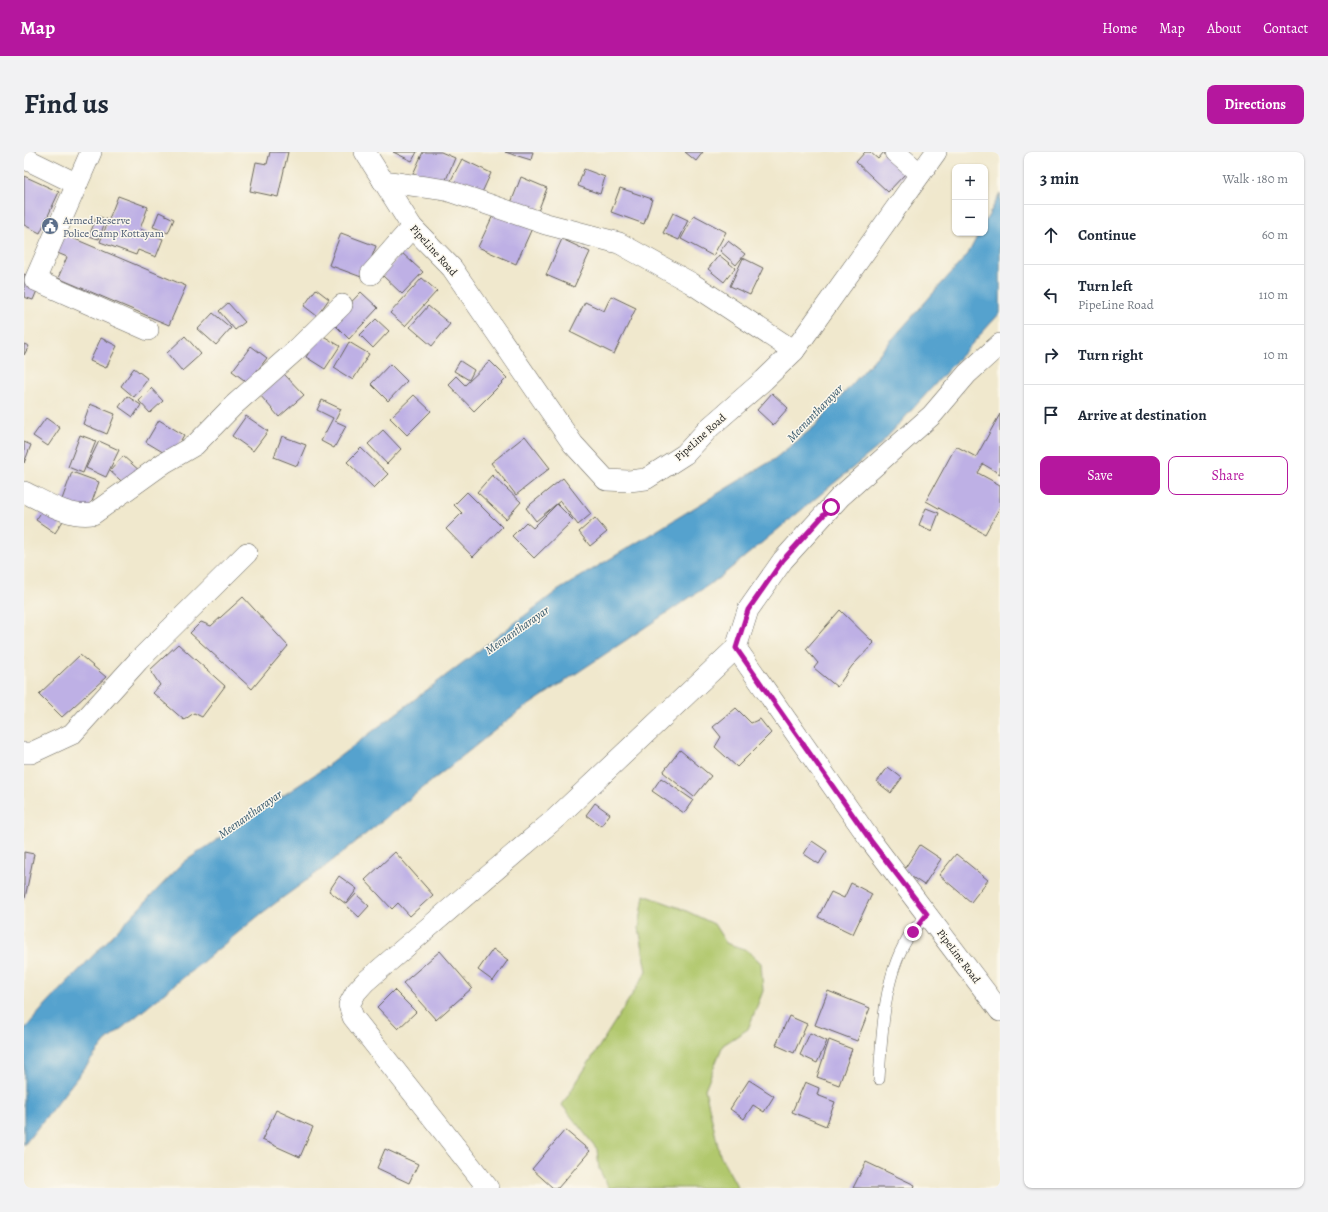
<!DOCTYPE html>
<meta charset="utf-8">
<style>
:root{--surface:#fff;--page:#f2f2f3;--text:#1f2937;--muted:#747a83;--line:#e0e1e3;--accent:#b5179e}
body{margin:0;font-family:Alegreya,serif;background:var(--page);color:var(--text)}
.controls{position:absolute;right:12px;top:12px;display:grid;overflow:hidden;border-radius:8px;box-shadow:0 1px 3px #0004}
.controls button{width:36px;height:36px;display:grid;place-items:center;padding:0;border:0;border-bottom:1px solid var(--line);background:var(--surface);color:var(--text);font:20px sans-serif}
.stop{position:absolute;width:12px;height:12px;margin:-9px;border:3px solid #b5179e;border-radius:50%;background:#fff}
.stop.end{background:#b5179e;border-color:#fff;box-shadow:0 1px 4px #0008}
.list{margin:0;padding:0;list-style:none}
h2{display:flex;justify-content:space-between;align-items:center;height:52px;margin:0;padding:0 16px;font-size:17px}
h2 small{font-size:13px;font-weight:400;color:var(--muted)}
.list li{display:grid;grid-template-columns:26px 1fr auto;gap:12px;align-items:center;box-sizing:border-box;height:60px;padding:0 16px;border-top:1px solid var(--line)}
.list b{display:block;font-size:15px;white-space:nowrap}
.list p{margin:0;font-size:13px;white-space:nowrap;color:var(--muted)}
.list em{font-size:13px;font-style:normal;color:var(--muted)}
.actions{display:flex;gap:8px;padding:12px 16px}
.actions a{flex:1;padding:9px 0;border:1px solid var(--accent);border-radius:8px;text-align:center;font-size:14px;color:var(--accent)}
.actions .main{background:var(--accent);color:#fff}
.icon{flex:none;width:22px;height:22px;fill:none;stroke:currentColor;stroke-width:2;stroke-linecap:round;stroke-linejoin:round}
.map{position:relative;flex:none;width:976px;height:1036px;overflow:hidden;border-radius:8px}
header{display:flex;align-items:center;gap:24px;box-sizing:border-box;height:56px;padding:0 20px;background:var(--accent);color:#fff}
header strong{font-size:19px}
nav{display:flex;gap:22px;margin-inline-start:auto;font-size:14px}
.intro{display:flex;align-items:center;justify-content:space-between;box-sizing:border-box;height:96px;padding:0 24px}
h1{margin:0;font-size:28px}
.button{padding:10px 18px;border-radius:8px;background:var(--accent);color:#fff;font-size:14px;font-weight:700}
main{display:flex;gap:24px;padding:0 24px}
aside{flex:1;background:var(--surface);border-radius:8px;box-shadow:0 1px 3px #0004}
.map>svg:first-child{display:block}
</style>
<header>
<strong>Map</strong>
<nav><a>Home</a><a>Map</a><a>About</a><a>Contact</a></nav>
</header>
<div class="intro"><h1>Find us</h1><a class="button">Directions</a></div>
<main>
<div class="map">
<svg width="976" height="1036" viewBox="0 0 976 1036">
<rect width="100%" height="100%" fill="#fbf7ec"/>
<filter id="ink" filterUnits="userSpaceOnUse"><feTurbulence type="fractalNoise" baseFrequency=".025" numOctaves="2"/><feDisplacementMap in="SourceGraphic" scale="8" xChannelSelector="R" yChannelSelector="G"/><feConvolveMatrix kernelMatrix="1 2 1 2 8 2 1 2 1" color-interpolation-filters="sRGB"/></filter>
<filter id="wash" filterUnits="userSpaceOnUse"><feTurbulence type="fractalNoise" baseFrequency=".012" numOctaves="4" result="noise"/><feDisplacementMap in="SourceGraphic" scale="16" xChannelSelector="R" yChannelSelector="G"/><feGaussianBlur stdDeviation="0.9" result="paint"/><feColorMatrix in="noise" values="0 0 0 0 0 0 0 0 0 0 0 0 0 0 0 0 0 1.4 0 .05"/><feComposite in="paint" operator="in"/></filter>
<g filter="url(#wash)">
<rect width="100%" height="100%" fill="#f0e8cd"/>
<path fill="#b1c86d" stroke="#667244" d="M 620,743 L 656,756 L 690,772 L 702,791 L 723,798 L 737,811 L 739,839 L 724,877 L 699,893 L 681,937 L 696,1003 L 714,1036 L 585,1036 L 575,1017 L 573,997 L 538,953 L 623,819 L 615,776 Z"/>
<path fill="#55a2ce" stroke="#385f75" d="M 976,42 L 976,161 L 854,295 L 695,426 L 490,563 L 298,717 L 238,761 L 81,890 L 0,993 L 0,878 L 23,851 L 160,710 L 299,617 L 533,439 L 749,308 L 790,275 L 944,102 L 955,81 L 961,81 L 961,70 Z"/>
<g id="blocks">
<g fill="#beb0e5">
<path d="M 246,0 L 264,0 L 254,45 L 226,39 L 232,10 L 243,12 Z"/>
<path d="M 369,0 L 393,0 L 388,9 Z"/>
<path d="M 399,0 L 417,0 L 431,6 L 419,35 L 389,22 Z"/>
<path d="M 481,0 L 509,0 L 507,8 Z"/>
<path d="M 661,0 L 679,0 L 672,9 Z"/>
<path d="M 841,0 L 846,0 L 854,7 L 860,0 L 882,21 L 864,40 L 832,10 Z"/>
<path d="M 438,7 L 467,21 L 455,47 L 425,32 Z"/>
<path d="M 560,17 L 581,25 L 576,42 L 554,34 Z"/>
<path d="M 0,24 L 35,40 L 16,81 L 0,73 Z"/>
<path d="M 497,25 L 523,36 L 513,62 L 487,51 Z"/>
<path d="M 596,36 L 628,47 L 620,72 L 587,60 Z"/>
<path d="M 94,44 L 124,55 L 116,77 L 139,87 L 132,105 L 114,98 L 112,103 L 76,90 Z"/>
<path d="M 472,57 L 509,74 L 492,112 L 454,95 Z"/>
<path d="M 135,60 L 150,67 L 144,81 L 129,75 Z"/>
<path d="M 649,61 L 664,68 L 655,88 L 639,81 Z"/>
<path d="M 670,63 L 702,80 L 689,104 L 657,87 Z"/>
<path d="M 73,64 L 82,67 L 75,87 L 65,84 Z"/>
<path d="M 25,76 L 162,134 L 145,173 L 34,126 L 43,105 L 17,94 Z"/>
<path d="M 317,81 L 352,94 L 340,126 L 305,113 Z"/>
<path d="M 538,87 L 566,100 L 550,135 L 522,123 Z"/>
<path d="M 704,89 L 721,102 L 712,113 L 696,99 Z"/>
<path d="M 378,101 L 399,120 L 378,142 L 358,123 Z"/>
<path d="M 695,103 L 711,116 L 700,130 L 684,117 Z"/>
<path d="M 719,106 L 739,116 L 726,143 L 706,134 Z"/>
<path d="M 0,122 L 17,129 L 9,148 L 0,145 Z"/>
<path d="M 398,126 L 413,139 L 381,174 L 366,161 Z"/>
<path d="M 292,137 L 305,147 L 293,164 L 280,154 Z"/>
<path d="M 337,140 L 354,156 L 325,187 L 308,170 Z"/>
<path d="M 587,144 L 612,156 L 590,202 L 546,180 L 561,150 L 580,159 Z"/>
<path d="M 204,151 L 221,170 L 211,178 L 195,159 Z"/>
<path d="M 404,154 L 426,172 L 408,194 L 386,175 Z"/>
<path d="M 189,161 L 207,176 L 192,193 L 174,177 Z"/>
<path d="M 352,167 L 365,179 L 349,196 L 336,183 Z"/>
<path d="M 296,182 L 316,194 L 301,217 L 282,205 Z"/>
<path d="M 161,184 L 177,202 L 158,219 L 143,201 Z"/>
<path d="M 77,186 L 93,194 L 82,216 L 66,209 Z"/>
<path d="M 325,190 L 345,202 L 329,228 L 310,216 Z"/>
<path d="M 0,192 L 5,194 L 0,203 Z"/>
<path d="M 227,194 L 243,206 L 224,231 L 208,219 Z"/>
<path d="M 436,209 L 450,218 L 445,228 L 430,219 Z"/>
<path d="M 466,209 L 483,226 L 450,259 L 424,232 L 432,224 L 441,233 Z"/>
<path d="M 366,212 L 383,229 L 364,249 L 347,232 Z"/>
<path d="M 110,216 L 124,227 L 110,245 L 97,234 Z"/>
<path d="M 260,222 L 280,243 L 255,265 L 236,243 Z"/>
<path d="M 127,236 L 139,249 L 126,261 L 115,249 Z"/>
<path d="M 748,241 L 764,256 L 749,273 L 733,258 Z"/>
<path d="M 390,243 L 407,259 L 383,283 L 366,266 Z"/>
<path d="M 103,244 L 117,253 L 109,265 L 95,255 Z"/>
<path d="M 298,248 L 317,257 L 311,269 L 322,274 L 310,296 L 297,289 L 309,266 L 293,258 Z"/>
<path d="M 66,252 L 91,262 L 83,282 L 59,272 Z"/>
<path d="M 976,262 L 976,322 L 959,312 L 954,321 L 976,333 L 976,355 L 961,382 L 902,349 L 932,294 L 952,305 Z"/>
<path d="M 222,264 L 244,279 L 229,299 L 208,284 Z"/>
<path d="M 22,266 L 36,276 L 24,294 L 9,284 Z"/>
<path d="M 135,268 L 160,283 L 147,305 L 122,290 Z"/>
<path d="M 359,278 L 377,297 L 363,312 L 344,292 Z"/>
<path d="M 56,283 L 72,289 L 59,321 L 44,315 Z"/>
<path d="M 258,284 L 282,293 L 273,314 L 250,305 Z"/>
<path d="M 501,284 L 526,316 L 492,343 L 467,311 Z"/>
<path d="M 75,289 L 95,298 L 82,325 L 62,316 Z"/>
<path d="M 0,290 L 7,293 L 0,311 Z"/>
<path d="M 337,296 L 364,322 L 350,336 L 323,310 Z"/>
<path d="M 99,304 L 117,320 L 104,335 L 86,319 Z"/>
<path d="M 48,320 L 75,330 L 64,361 L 37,350 Z"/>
<path d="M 468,323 L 497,350 L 482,367 L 453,340 Z"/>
<path d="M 539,326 L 567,362 L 554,373 L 536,349 L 512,369 L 502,356 Z"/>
<path d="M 443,340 L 478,375 L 449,405 L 422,377 L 438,361 L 430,353 Z"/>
<path d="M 533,352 L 549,368 L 510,406 L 488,384 L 502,370 L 509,376 Z"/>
<path d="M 20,356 L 39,369 L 31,381 L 12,368 Z"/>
<path d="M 902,356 L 915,361 L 908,379 L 895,373 Z"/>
<path d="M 571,366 L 583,380 L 566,394 L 555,380 Z"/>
<path d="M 219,445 L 264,494 L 228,537 L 166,481 L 177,470 L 187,474 Z"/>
<path d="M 816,458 L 850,491 L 828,514 L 813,535 L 790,516 L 794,511 L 782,497 Z"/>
<path d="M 154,492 L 201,534 L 178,565 L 170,561 L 160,568 L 129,541 L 136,533 L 126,518 Z"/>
<path d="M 56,503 L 82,525 L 38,565 L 15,542 Z"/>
<path d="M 712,556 L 727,571 L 736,567 L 747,581 L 713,615 L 691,595 L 697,585 L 689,575 Z"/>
<path d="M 656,598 L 687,624 L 670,645 L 639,620 Z"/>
<path d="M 864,615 L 878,626 L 867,641 L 853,630 Z"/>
<path d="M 637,626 L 669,648 L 660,661 L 628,639 Z"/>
<path d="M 571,651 L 586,662 L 577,674 L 562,663 Z"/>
<path d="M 788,689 L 803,699 L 795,712 L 780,702 Z"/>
<path d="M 896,693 L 917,707 L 900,733 L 879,719 Z"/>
<path d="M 0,700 L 10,702 L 1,746 L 0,746 Z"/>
<path d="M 371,700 L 409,743 L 386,764 L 374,751 L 368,757 L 341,728 Z"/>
<path d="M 932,702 L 964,728 L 947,750 L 915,723 Z"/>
<path d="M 315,724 L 333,737 L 322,752 L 305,739 Z"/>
<path d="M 827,731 L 848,742 L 829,782 L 794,765 L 807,740 L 820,746 Z"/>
<path d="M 332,742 L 345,754 L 335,765 L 322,753 Z"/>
<path d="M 469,797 L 484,808 L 469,829 L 454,818 Z"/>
<path d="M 416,799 L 448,836 L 412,868 L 379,831 Z"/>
<path d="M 370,838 L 392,860 L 374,877 L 353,855 Z"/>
<path d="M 804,839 L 846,856 L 833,889 L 791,873 Z"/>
<path d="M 765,864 L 783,872 L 770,901 L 752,893 Z"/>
<path d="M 786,881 L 803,889 L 793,911 L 776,903 Z"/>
<path d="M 805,888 L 828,897 L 815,933 L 793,925 Z"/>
<path d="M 725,928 L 750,944 L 740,960 L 729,953 L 720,967 L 706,957 Z"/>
<path d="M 781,930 L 795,936 L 793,943 L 811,950 L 802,974 L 768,960 Z"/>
<path d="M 252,958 L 289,975 L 276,1005 L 238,988 Z"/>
<path d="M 541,978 L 566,999 L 534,1036 L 529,1036 L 508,1017 Z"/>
<path d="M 361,997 L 394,1012 L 385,1031 L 353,1016 Z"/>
<path d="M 842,1010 L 891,1033 L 890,1036 L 829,1036 Z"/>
</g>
</g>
</g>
<g filter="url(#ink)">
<use href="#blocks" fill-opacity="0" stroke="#66635a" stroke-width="1"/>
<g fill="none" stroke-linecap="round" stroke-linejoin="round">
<g stroke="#66635a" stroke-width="12">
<path id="lane" d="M 855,927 C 858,883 859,828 882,789 C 887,779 896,771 903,763"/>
</g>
<g stroke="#66635a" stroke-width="22">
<g id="street">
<path d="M 67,0 L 11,128 L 124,178"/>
<path d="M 341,0 L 388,75 L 428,116 L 549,292 L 582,328 L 605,329 L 622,327 L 661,302 L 686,275 L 740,228 L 770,199 L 912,0"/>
<path d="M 871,0 L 896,22"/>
<path d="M 0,6 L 53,32"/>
<path d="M 359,29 L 422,38 L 522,72 L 595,91 L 667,131 L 770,199"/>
<path d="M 347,122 L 388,75"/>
<path d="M 0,340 C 21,350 45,366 69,362 L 140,311 L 171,293 L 210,253 L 271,199 L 318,153"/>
<path d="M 712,496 L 847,689 L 976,859"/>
<path d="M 0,601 L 7,601 L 48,582 L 114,509 L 223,401"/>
<path d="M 464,1036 L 329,865 L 325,853 L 332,840 L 341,830 L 532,666 L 712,496 L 724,458 L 759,408 L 816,345 L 908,263 L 943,222 L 976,192"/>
</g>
</g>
<use href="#lane" stroke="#fff" stroke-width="11"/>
<use href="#street" stroke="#fff" stroke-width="21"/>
</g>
</g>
<g fill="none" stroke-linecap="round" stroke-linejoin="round" filter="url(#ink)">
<path stroke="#b5179e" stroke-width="5" d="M 807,355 L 759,408 L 724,458 L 712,496 L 847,689 L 903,762 L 889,780"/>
</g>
<defs>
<g id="civic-disc" transform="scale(0.9)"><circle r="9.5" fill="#5c6f8a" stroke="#fbf7ec"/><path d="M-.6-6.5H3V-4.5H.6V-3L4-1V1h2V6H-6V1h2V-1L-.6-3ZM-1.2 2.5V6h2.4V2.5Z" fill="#fff"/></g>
</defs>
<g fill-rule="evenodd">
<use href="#civic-disc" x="26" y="74"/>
</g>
<g text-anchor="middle" stroke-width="3" stroke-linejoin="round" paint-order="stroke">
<g font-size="11" fill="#4e5e75" stroke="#fbf7ec" text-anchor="start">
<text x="39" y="72">Armed Reserve<tspan x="39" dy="13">Police Camp Kottayam</tspan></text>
</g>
<g font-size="11" fill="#1c1c1c" stroke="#fbf7ec">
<text transform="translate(410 98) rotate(48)" y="4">PipeLine Road</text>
<text transform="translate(676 285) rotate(-42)" y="4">PipeLine Road</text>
<text transform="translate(935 804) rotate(53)" y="4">PipeLine Road</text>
</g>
<g font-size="12" font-style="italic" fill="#36586c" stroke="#fbf7ec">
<text transform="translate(791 261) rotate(-46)" y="4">Meenantharayar</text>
<text transform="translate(493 478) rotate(-35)" y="4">Meenantharayar</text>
<text transform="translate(226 662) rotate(-35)" y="4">Meenantharayar</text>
</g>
</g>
</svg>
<div class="controls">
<button>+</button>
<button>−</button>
</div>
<div class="stop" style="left:807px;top:355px"></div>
<div class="stop end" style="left:889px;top:780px"></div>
</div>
<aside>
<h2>3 min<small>Walk · 180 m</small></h2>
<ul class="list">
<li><svg class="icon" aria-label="ahead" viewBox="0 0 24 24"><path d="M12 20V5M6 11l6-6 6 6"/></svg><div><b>Continue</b></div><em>60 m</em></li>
<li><svg class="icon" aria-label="left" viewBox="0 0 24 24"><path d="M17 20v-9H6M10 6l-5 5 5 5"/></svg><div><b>Turn left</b><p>PipeLine Road</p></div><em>110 m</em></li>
<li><svg class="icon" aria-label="right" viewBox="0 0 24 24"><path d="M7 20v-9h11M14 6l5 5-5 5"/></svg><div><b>Turn right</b></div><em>10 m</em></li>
<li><svg class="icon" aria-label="arrive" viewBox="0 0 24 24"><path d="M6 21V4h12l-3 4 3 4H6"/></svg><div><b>Arrive at destination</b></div></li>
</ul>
<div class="actions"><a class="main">Save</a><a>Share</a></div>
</aside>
</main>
